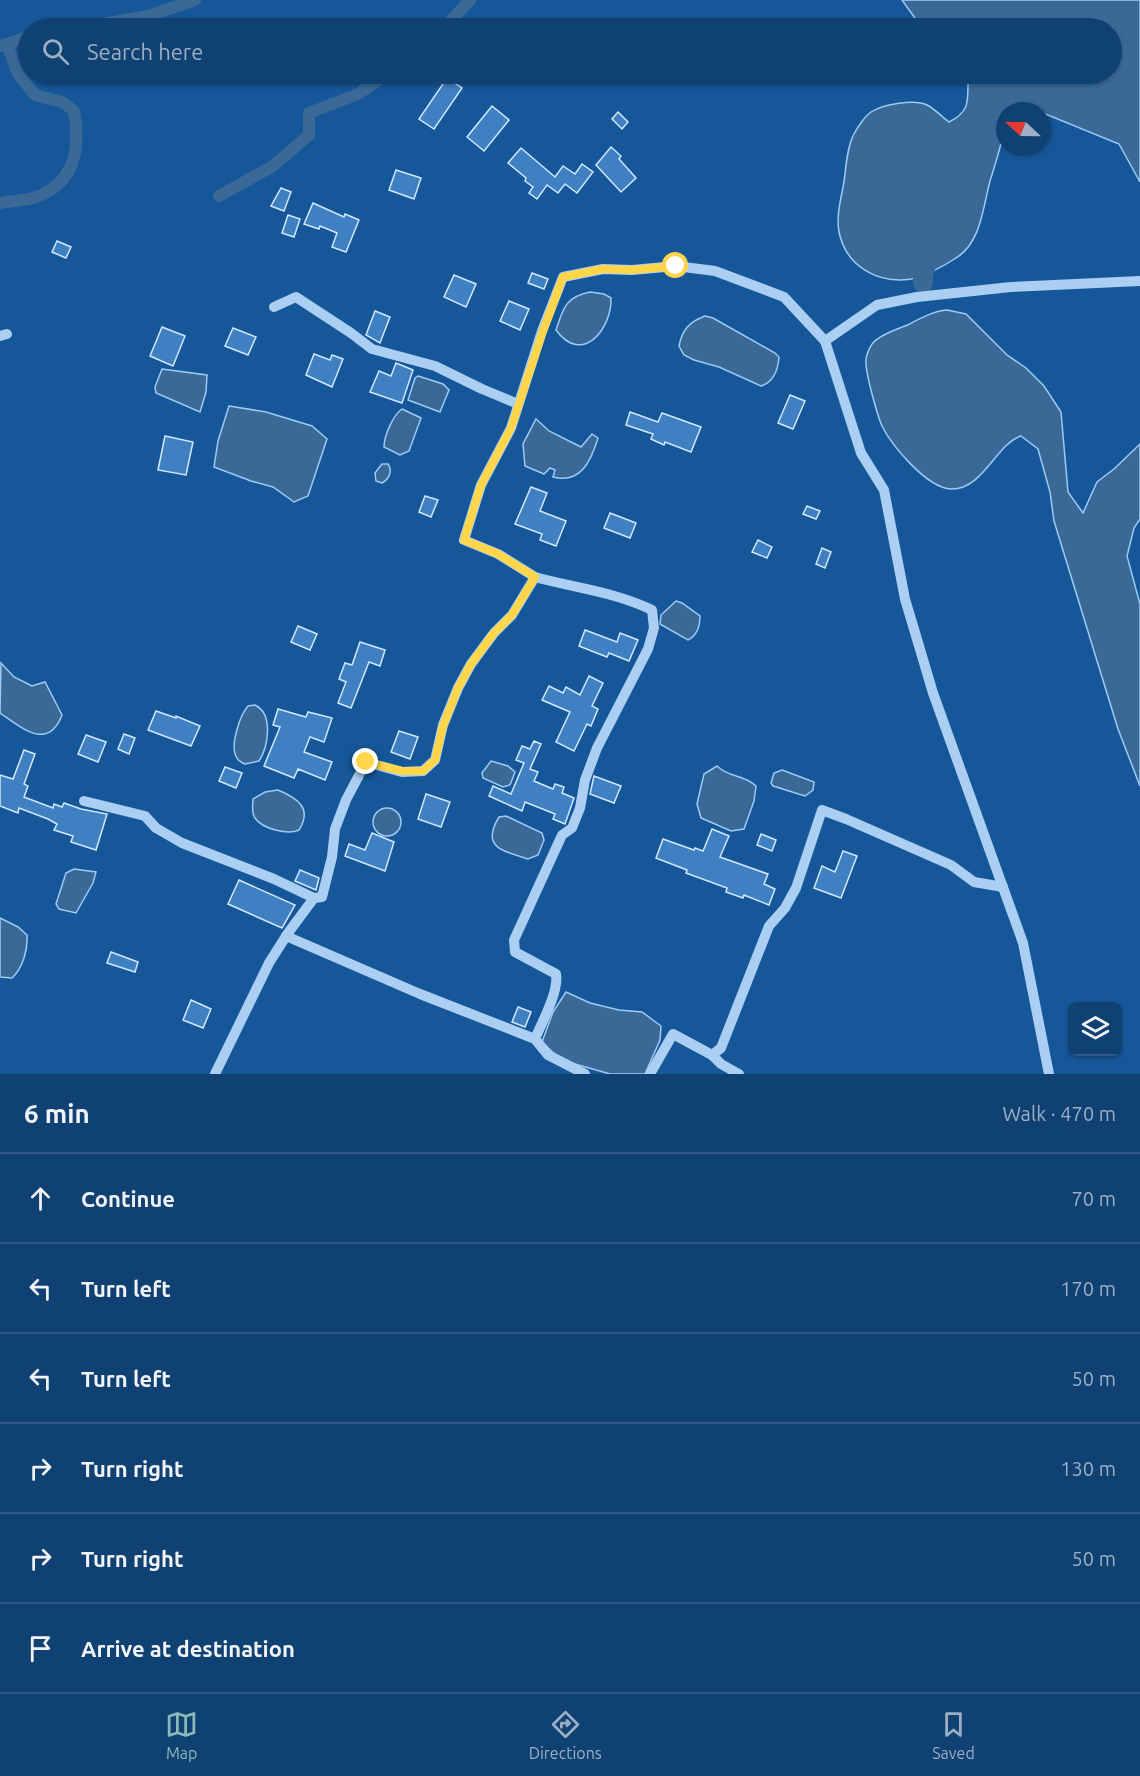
<!DOCTYPE html>
<meta charset="utf-8">
<style>
:root{--surface:#104173;--page:#194878;--text:#f1f3f6;--muted:#9cafc4;--line:#305a85;--accent:#8bbbb9}
body{margin:0;font-family:Ubuntu,sans-serif;background:var(--page);color:var(--text)}
.controls{position:absolute;right:18px;bottom:18px;display:grid;overflow:hidden;border-radius:9px;box-shadow:0 2px 4px #0004}
.controls button{width:54px;height:54px;display:grid;place-items:center;padding:0;border:0;border-bottom:2px solid var(--line);background:var(--surface);color:var(--text);font:30px sans-serif}
.compass{position:absolute;left:996px;top:102px;width:54px;height:54px;border-radius:50%;background:var(--surface);box-shadow:0 2px 4px #0004;rotate:292deg}
.stop{position:absolute;width:18px;height:18px;margin:-14px;border:4px solid #ffd54a;border-radius:50%;background:#fff}
.stop.end{background:#ffd54a;border-color:#fff;box-shadow:0 2px 6px #0008}
.list{margin:0;padding:0;list-style:none}
h2{display:flex;justify-content:space-between;align-items:center;height:78px;margin:0;padding:0 24px;font-size:26px}
h2 small{font-size:20px;font-weight:400;color:var(--muted)}
.list li{display:grid;grid-template-columns:39px 1fr auto;gap:18px;align-items:center;box-sizing:border-box;height:90px;padding:0 24px;border-top:2px solid var(--line)}
.list b{display:block;font-size:22px;white-space:nowrap}
.list em{font-size:20px;font-style:normal;color:var(--muted)}
.icon{flex:none;width:33px;height:33px;fill:none;stroke:currentColor;stroke-width:2;stroke-linecap:round;stroke-linejoin:round}
.map{position:relative;flex:none;width:1140px;height:1074px;overflow:hidden}
.search{position:absolute;background:var(--surface);box-shadow:0 2px 4px #0004;left:18px;right:18px;top:18px;height:66px;display:flex;align-items:center;gap:15px;box-sizing:border-box;padding:0 21px;border-radius:33px;color:var(--muted);font-size:22px}
.sheet{height:618px;background:var(--surface)}
nav{display:flex;justify-content:space-around;align-items:center;box-sizing:border-box;height:84px;border-top:2px solid var(--line);background:var(--surface);font-size:16px;color:var(--muted)}
nav a{display:grid;justify-items:center;gap:3px}
nav .on{color:var(--accent)}
.map>svg:first-child{display:block}
</style>
<div class="map">
<svg width="1140" height="1074" viewBox="0 0 1140 1074">
<rect width="100%" height="100%" fill="#165799"/>
<g fill="#3a6998" stroke="#9ccbf5" stroke-width="1.5">
<path d="M 902,0 L 1140,0 L 1140,182 L 1119,144 L 1021,104 L 1017,111 L 1005,111 C 1005,136 997,158 990,181 C 983,207 981,243 956,258 C 944,266 925,276 911,279 C 877,284 846,266 839,232 C 836,217 841,198 844,182 C 846,167 847,147 854,134 C 857,128 865,116 871,112 C 883,104 915,99 927,105 C 935,109 942,117 949,122 C 969,112 968,103 968,82 L 959,74 L 1112,74 L 1112,28 L 922,28 Z"/>
<path d="M 590,292 L 604,294 L 611,298 C 612,329 582,366 556,330 C 563,309 565,297 590,292 Z"/>
<path d="M 947,310 L 966,314 L 1007,355 L 1026,368 L 1044,386 L 1061,412 L 1068,492 L 1083,513 L 1097,482 L 1114,469 L 1140,444 L 1140,519 L 1134,528 L 1127,556 L 1140,604 L 1140,786 L 1118,729 L 1054,521 L 1050,492 L 1038,449 L 1021,436 C 996,444 983,490 951,489 C 927,488 892,446 882,426 C 877,414 865,372 866,360 C 866,356 870,346 873,343 C 879,335 895,330 905,326 C 918,320 932,311 947,310 Z"/>
<path d="M 705,316 L 713,318 L 775,353 L 779,357 C 778,370 774,382 761,386 L 719,367 L 694,360 L 684,355 L 679,346 C 682,330 689,322 705,316 Z"/>
<path d="M 162,369 L 207,375 L 206,392 L 200,412 L 156,393 L 155,387 Z"/>
<path d="M 418,376 L 443,384 L 449,390 L 440,412 L 408,400 L 415,378 Z"/>
<path d="M 229,406 L 266,412 L 312,426 L 327,439 L 308,496 L 294,502 L 273,487 L 251,481 L 214,467 L 218,441 Z"/>
<path d="M 402,409 L 421,418 L 409,451 L 400,455 L 384,447 C 384,436 393,415 402,409 Z"/>
<path d="M 536,419 L 549,431 L 581,447 L 592,434 L 598,438 C 591,461 581,484 553,477 L 555,470 L 550,468 L 544,474 L 525,466 L 523,444 Z"/>
<path d="M 382,464 L 388,464 C 393,471 389,479 382,483 L 376,481 L 375,473 Z"/>
<path d="M 676,601 L 682,603 L 700,616 C 700,626 698,635 688,640 L 660,624 L 661,615 Z"/>
<path d="M 1,663 L 14,677 L 32,686 L 45,682 L 62,715 C 48,752 21,727 0,713 Z"/>
<path d="M 255,705 C 274,714 268,747 259,761 L 245,764 C 242,763 238,760 237,758 C 229,747 240,715 248,706 Z"/>
<path d="M 491,761 L 508,766 L 515,772 L 510,785 L 503,787 L 483,778 L 482,773 Z"/>
<path d="M 717,766 C 731,779 741,773 756,786 L 754,801 L 744,829 L 731,831 L 701,818 L 697,804 L 704,774 Z"/>
<path d="M 782,770 L 814,782 L 813,790 L 805,796 L 773,786 L 771,783 L 774,773 Z"/>
<path d="M 278,790 C 297,798 313,808 299,830 C 288,835 262,829 255,818 C 251,812 253,805 253,799 L 265,792 Z"/>
<circle cx="387" cy="822" r="14"/>
<path d="M 506,816 L 542,833 L 544,840 L 538,855 L 528,859 C 504,851 480,848 499,817 Z"/>
<path d="M 74,869 L 96,872 L 93,883 L 76,913 L 59,909 L 56,904 L 66,873 Z"/>
<path d="M 0,918 L 18,927 L 27,935 C 28,949 23,968 12,978 L 0,977 Z"/>
<path d="M 566,992 L 590,1003 L 619,1010 L 642,1012 L 661,1026 L 660,1040 L 645,1074 L 610,1074 L 561,1060 L 542,1042 L 553,1012 Z"/>
</g>
<g fill="none" stroke-linecap="round" stroke-linejoin="round">
<g stroke="#3a6998" stroke-width="12">
<path d="M 79,28 L 148,16 L 195,0"/>
<path d="M 444,28 L 470,0"/>
<path d="M 1,46 L 28,37"/>
<path d="M 219,196 L 273,166 L 309,135 L 309,113 L 358,94 L 387,74"/>
<path d="M 0,203 C 11,201 22,201 33,198 C 75,185 81,149 74,111 L 62,102 L 35,95 L 18,74 L 7,44"/>
</g>
<path stroke="#3a6998" stroke-width="20" d="M 923,283 L 923,274 L 931,251"/>
</g>
<g fill="#3e80c1" stroke="#d1e8fc" stroke-width="1.5">
<path d="M 447,78 L 462,88 L 434,129 L 419,119 Z"/>
<path d="M 492,106 L 509,120 L 484,151 L 467,137 Z"/>
<path d="M 618,112 L 628,122 L 622,129 L 612,119 Z"/>
<path d="M 611,147 L 621,156 L 619,159 L 636,178 L 621,192 L 596,165 Z"/>
<path d="M 521,148 L 555,177 L 563,166 L 575,174 L 582,164 L 593,172 L 577,193 L 565,184 L 558,193 L 547,185 L 537,199 L 529,193 L 533,187 L 525,181 L 526,178 L 508,163 Z"/>
<path d="M 396,170 L 421,178 L 414,199 L 389,190 Z"/>
<path d="M 281,188 L 291,192 L 284,211 L 271,206 Z"/>
<path d="M 313,203 L 344,217 L 345,214 L 359,220 L 346,252 L 332,247 L 337,233 L 320,226 L 319,229 L 304,224 Z"/>
<path d="M 288,215 L 300,219 L 294,237 L 282,233 Z"/>
<path d="M 57,241 L 71,247 L 66,258 L 52,252 Z"/>
<path d="M 532,273 L 548,279 L 544,289 L 528,283 Z"/>
<path d="M 454,275 L 476,284 L 466,307 L 444,297 Z"/>
<path d="M 509,301 L 529,309 L 520,330 L 500,321 Z"/>
<path d="M 375,311 L 390,317 L 380,343 L 366,335 Z"/>
<path d="M 162,327 L 185,336 L 173,366 L 150,356 Z"/>
<path d="M 233,328 L 256,337 L 248,355 L 225,346 Z"/>
<path d="M 314,354 L 330,360 L 332,355 L 343,359 L 332,387 L 306,375 Z"/>
<path d="M 396,363 L 413,370 L 402,403 L 370,392 L 379,371 L 391,376 Z"/>
<path d="M 790,395 L 805,401 L 793,429 L 778,423 Z"/>
<path d="M 630,412 L 658,422 L 662,413 L 701,427 L 691,452 L 665,442 L 664,445 L 651,439 L 653,434 L 626,425 Z"/>
<path d="M 165,436 L 193,442 L 186,475 L 158,470 Z"/>
<path d="M 531,487 L 547,493 L 540,511 L 566,521 L 556,546 L 540,540 L 542,534 L 515,524 Z"/>
<path d="M 425,496 L 438,500 L 431,517 L 419,512 Z"/>
<path d="M 807,506 L 820,511 L 816,519 L 803,514 Z"/>
<path d="M 610,513 L 636,523 L 630,538 L 604,528 Z"/>
<path d="M 758,540 L 772,547 L 767,558 L 752,552 Z"/>
<path d="M 822,548 L 831,552 L 825,568 L 816,564 Z"/>
<path d="M 298,626 L 317,634 L 310,650 L 291,642 Z"/>
<path d="M 585,630 L 617,642 L 620,633 L 638,640 L 629,661 L 609,653 L 607,657 L 579,646 Z"/>
<path d="M 360,642 L 385,650 L 380,666 L 369,662 L 351,708 L 338,703 L 346,682 L 339,679 L 345,663 L 352,665 Z"/>
<path d="M 589,676 L 603,683 L 592,706 L 598,709 L 591,726 L 587,724 L 574,751 L 556,742 L 570,712 L 542,700 L 549,686 L 563,693 L 566,687 L 580,695 Z"/>
<path d="M 278,709 L 306,717 L 308,712 L 332,718 L 324,742 L 310,737 L 304,752 L 332,762 L 325,780 L 298,769 L 294,778 L 264,766 L 280,727 L 273,725 Z"/>
<path d="M 156,711 L 176,718 L 176,716 L 200,726 L 191,746 L 148,730 Z"/>
<path d="M 399,731 L 418,737 L 410,759 L 391,752 Z"/>
<path d="M 124,734 L 135,738 L 129,754 L 118,749 Z"/>
<path d="M 86,735 L 106,742 L 98,762 L 78,754 Z"/>
<path d="M 534,741 L 541,744 L 530,769 L 538,772 L 534,781 L 553,789 L 555,784 L 564,787 L 562,793 L 574,798 L 565,824 L 553,819 L 555,814 L 525,802 L 522,811 L 489,796 L 493,786 L 511,794 L 524,763 L 516,760 L 522,746 L 530,749 Z"/>
<path d="M 24,750 L 35,754 L 24,784 L 28,786 L 24,797 L 53,808 L 54,804 L 62,807 L 64,803 L 81,809 L 107,814 L 96,850 L 71,842 L 73,836 L 54,830 L 57,824 L 48,819 L 19,808 L 18,813 L 0,806 L 0,775 L 13,779 Z"/>
<path d="M 225,767 L 242,773 L 236,788 L 219,781 Z"/>
<path d="M 594,776 L 621,786 L 614,803 L 590,794 Z"/>
<path d="M 426,794 L 450,802 L 441,827 L 418,819 Z"/>
<path d="M 712,829 L 729,836 L 720,857 L 768,874 L 764,884 L 775,889 L 769,905 L 744,895 L 743,898 L 726,892 L 727,888 L 686,873 L 687,870 L 656,858 L 663,839 L 694,850 L 695,848 L 703,851 Z"/>
<path d="M 372,833 L 394,842 L 385,871 L 345,856 L 349,844 L 365,850 Z"/>
<path d="M 761,834 L 776,840 L 772,851 L 757,845 Z"/>
<path d="M 843,851 L 857,856 L 841,898 L 814,888 L 822,866 L 835,872 Z"/>
<path d="M 300,870 L 319,878 L 316,890 L 295,881 Z"/>
<path d="M 239,880 L 295,905 L 282,928 L 228,904 Z"/>
<path d="M 111,952 L 138,962 L 135,972 L 107,963 Z"/>
<path d="M 191,1000 L 211,1009 L 203,1028 L 183,1020 Z"/>
<path d="M 518,1007 L 531,1012 L 525,1027 L 512,1022 Z"/>
</g>
<g fill="none" stroke-linecap="round" stroke-linejoin="round">
<g stroke="#aacff2" stroke-width="10">
<path d="M 274,307 L 296,297 L 351,333 L 372,349 L 435,366 L 482,389 L 518,404"/>
<path d="M 0,336 L 7,334"/>
<path d="M 84,801 L 145,816 L 156,828 L 182,843 L 274,879 L 314,898 L 288,933 L 269,963 L 215,1074"/>
<path d="M 314,898 L 322,897 L 332,857 L 335,829 L 346,800 L 366,762 L 402,772 L 423,771 L 435,760 L 443,725 L 458,688 L 471,664 L 494,633 L 512,615 L 535,577 L 498,554 L 464,540 L 481,485 L 511,428 L 542,331 L 563,277 L 603,269 L 632,270 L 676,266 L 715,271 L 784,297 L 825,341"/>
<path d="M 286,936 L 420,994 L 535,1039 L 548,1055 L 585,1074"/>
<path d="M 535,1039 C 542,1022 559,992 556,974 L 515,952 L 514,940 L 562,835 L 572,828 L 580,808 L 585,780 L 597,748 L 648,649 L 654,628 L 652,610 C 615,592 575,588 535,577"/>
<path d="M 712,1055 L 721,1064 L 739,1074"/>
<path d="M 650,1074 L 673,1034 L 712,1055 L 721,1048 L 769,926 L 785,908 L 796,888 L 822,810 L 846,819 L 951,865 L 974,882 L 1003,887"/>
<path d="M 1049,1074 L 1023,943 L 933,693 L 905,599 L 884,490 L 861,453 L 825,341 L 877,305 L 917,297 L 1011,287 L 1140,281"/>
</g>
</g>
<g fill="none" stroke-linecap="round" stroke-linejoin="round">
<path stroke="#ffd54a" stroke-width="8" d="M 366,762 L 402,771 L 423,771 L 435,760 L 443,726 L 458,688 L 471,664 L 494,633 L 512,615 L 535,577 L 498,554 L 464,540 L 481,485 L 511,428 L 543,331 L 563,277 L 603,269 L 632,270 L 676,266"/>
</g>
</svg>
<div class="controls">
<button><svg class="icon" aria-label="layers" viewBox="0 0 24 24"><path d="M12 4l9 5-9 5-9-5zM3 14l9 5 9-5"/></svg></button>
</div>
<svg class="compass" viewBox="-18 -18 36 36"><path d="M0-13l5 13h-10z" fill="#e53935"/><path d="M0 13l5-13h-10z" fill="#9cafc4"/></svg>
<div class="stop" style="left:676px;top:266px"></div>
<div class="stop end" style="left:366px;top:762px"></div>
<div class="search"><svg class="icon" aria-label="search" viewBox="0 0 24 24"><circle cx="10" cy="10" r="6"/><path d="M15 15l6 6"/></svg>Search here</div>
</div>
<section class="sheet">
<h2>6 min<small>Walk · 470 m</small></h2>
<ul class="list">
<li><svg class="icon" aria-label="ahead" viewBox="0 0 24 24"><path d="M12 20V5M6 11l6-6 6 6"/></svg><div><b>Continue</b></div><em>70 m</em></li>
<li><svg class="icon" aria-label="left" viewBox="0 0 24 24"><path d="M17 20v-9H6M10 6l-5 5 5 5"/></svg><div><b>Turn left</b></div><em>170 m</em></li>
<li><svg class="icon" aria-label="left" viewBox="0 0 24 24"><path d="M17 20v-9H6M10 6l-5 5 5 5"/></svg><div><b>Turn left</b></div><em>50 m</em></li>
<li><svg class="icon" aria-label="right" viewBox="0 0 24 24"><path d="M7 20v-9h11M14 6l5 5-5 5"/></svg><div><b>Turn right</b></div><em>130 m</em></li>
<li><svg class="icon" aria-label="right" viewBox="0 0 24 24"><path d="M7 20v-9h11M14 6l5 5-5 5"/></svg><div><b>Turn right</b></div><em>50 m</em></li>
<li><svg class="icon" aria-label="arrive" viewBox="0 0 24 24"><path d="M6 21V4h12l-3 4 3 4H6"/></svg><div><b>Arrive at destination</b></div></li>
</ul>
</section>
<nav>
<a class="on"><svg class="icon" aria-label="map" viewBox="0 0 24 24"><path d="M3 6l6-2 6 2 6-2v14l-6 2-6-2-6 2zM9 4v14M15 6v14"/></svg>Map</a>
<a><svg class="icon" aria-label="directions" viewBox="0 0 24 24"><path d="M12 3l9 9-9 9-9-9zM9 14v-3h6M13 9l2 2-2 2"/></svg>Directions</a>
<a><svg class="icon" aria-label="saved" viewBox="0 0 24 24"><path d="M7 4h10v16l-5-4-5 4z"/></svg>Saved</a>
</nav>
